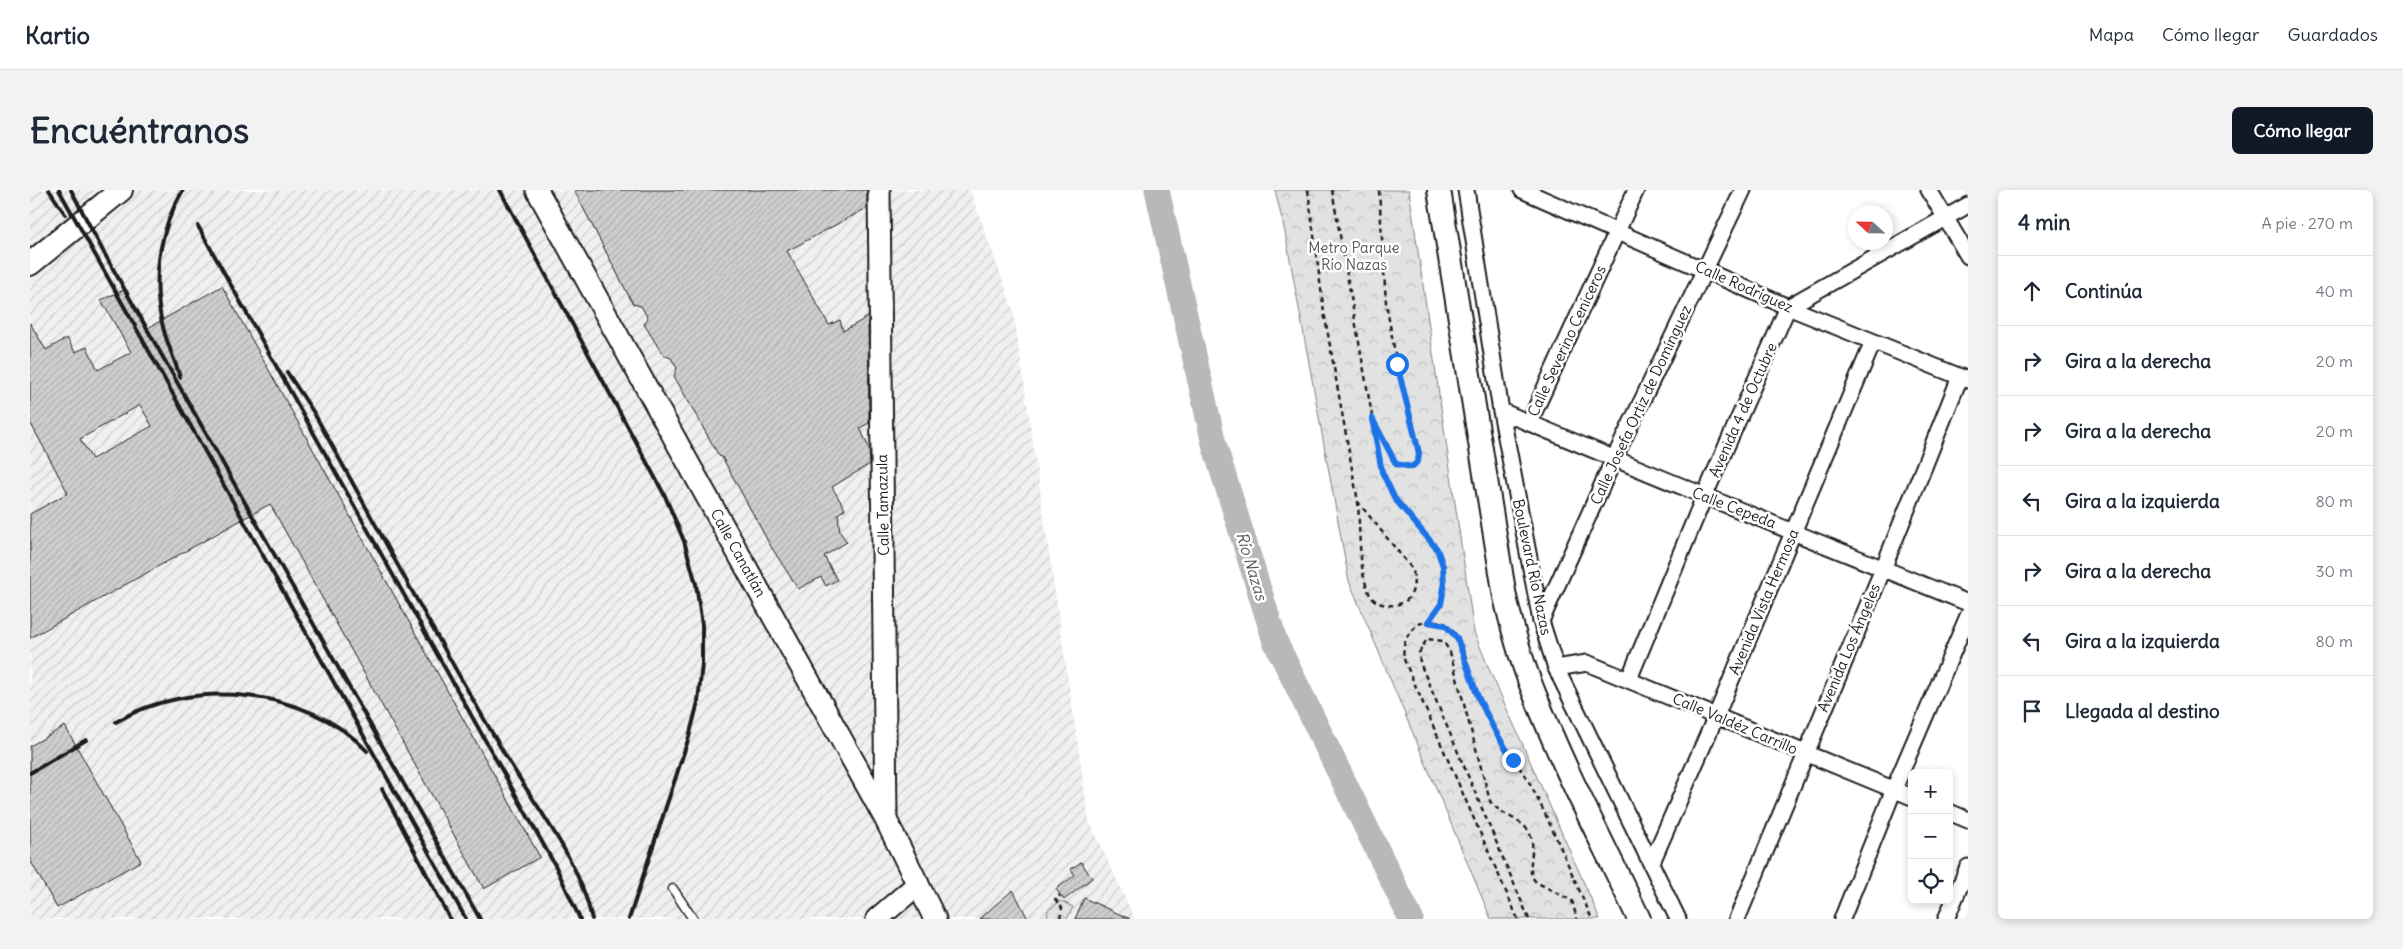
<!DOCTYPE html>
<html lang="es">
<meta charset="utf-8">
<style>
:root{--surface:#fff;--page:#f2f2f3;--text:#1f2937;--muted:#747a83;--line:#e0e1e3;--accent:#111827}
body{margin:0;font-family:Delius,sans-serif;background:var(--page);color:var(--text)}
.controls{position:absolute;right:15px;bottom:15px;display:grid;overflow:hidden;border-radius:8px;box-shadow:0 2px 8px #0003}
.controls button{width:45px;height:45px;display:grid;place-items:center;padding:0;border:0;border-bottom:1px solid var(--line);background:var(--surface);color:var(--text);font:25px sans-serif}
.compass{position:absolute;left:1818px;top:15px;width:45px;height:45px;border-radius:50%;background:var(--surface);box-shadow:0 2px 8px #0003;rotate:292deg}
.stop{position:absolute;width:15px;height:15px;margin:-11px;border:4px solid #1a73e8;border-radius:50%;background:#fff}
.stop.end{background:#1a73e8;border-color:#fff;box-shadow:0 1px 5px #0008}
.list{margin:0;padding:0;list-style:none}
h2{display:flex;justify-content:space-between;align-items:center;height:65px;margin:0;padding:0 20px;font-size:21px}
h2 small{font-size:16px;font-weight:400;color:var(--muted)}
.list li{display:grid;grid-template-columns:32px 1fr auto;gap:15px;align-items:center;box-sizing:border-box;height:70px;padding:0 20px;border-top:1px solid var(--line)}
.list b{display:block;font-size:19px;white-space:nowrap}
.list em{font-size:16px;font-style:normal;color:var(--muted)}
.icon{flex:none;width:28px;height:28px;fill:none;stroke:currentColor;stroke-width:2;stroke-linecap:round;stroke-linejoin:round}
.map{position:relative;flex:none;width:1938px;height:729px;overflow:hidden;border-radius:8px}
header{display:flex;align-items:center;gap:30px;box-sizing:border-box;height:70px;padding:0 25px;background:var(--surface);border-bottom:1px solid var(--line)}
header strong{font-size:24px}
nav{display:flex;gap:28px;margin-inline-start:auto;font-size:18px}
.intro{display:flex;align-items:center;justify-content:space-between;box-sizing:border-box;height:120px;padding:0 30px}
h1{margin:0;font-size:35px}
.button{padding:12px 22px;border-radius:8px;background:var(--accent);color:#fff;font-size:18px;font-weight:700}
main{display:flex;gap:30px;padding:0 30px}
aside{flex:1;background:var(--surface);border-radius:8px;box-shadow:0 2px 8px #0003}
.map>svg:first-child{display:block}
</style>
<header>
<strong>Kartio</strong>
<nav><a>Mapa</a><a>Cómo llegar</a><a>Guardados</a></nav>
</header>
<div class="intro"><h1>Encuéntranos</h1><a class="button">Cómo llegar</a></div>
<main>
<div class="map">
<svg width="1938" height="729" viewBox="0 0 1938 729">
<defs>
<pattern id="industrial-furrows" width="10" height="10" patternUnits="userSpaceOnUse" patternTransform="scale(1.25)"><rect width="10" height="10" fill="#f0f0f0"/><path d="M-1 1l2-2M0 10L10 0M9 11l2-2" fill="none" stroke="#cdcdcd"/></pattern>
<pattern id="park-crowns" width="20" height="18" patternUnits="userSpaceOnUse" patternTransform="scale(1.25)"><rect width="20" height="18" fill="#e2e2e2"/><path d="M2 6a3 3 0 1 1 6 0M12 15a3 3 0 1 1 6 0" fill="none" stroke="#c1c1c1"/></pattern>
<pattern id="building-hatch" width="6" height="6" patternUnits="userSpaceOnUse" patternTransform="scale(1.25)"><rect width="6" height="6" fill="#cecece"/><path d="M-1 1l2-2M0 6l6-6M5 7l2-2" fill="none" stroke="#b0b0b0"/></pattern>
</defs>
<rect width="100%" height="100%" fill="#fff"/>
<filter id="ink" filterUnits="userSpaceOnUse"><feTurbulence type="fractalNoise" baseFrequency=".02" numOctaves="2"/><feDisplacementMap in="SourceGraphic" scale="10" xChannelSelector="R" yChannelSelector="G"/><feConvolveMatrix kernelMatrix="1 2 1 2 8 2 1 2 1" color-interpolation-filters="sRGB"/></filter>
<g filter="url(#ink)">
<path fill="url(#industrial-furrows)" d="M 0,0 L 940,0 L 983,119 L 1059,631 L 1105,729 L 0,729 Z"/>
<g fill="url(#park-crowns)" stroke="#7f7f7f">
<path d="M 1245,0 L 1379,0 L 1444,442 L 1460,481 L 1570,729 L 1461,729 L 1319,391 L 1255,42 Z"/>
<path d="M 1031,711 L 1043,717 L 1037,729 L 1017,729 L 1018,720 Z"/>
</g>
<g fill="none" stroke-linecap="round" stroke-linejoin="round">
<path stroke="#b8b8b8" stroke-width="25" d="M 1127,0 L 1184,254 L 1245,451 L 1381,729"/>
</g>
<g fill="url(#building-hatch)" stroke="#1c1c1c" fill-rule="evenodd">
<path d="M 544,0 L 837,0 L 837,18 L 757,61 L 799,135 L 810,130 L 813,141 L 838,127 L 839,233 L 830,238 L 839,258 L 840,274 L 802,297 L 815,319 L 808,324 L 810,342 L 817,352 L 794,366 L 807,390 L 796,396 L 791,387 L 768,399 L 740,355 L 692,267 L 689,266 L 644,186 L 647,178 L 641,168 L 633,165 L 614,134 L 618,128 L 611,116 L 603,114 Z"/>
<path d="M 192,96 L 510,667 L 454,699 L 240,314 L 0,448 L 0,324 L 38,303 L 0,232 L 0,133 L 16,160 L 37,148 L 45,162 L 57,157 L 68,180 L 101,162 L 71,110 L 96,99 L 118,138 ZM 110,215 L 122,236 L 62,269 L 50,249 Z"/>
<path d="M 35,536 L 111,671 L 27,718 L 0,670 L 0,556 Z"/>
<path d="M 1051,672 L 1062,688 L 1034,710 L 1026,699 L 1045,685 L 1041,679 Z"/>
<path d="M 983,700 L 998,729 L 950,729 L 964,716 Z"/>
<path d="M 1054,708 L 1100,729 L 1045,729 Z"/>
</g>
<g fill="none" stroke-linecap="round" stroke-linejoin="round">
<g stroke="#1c1c1c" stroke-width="11">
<path id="lane" d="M 643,699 L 663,729"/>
</g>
<g stroke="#1c1c1c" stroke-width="19">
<g id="street">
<path d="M 1436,0 L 1471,221 L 1511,431 L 1526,478 L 1648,729"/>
<path d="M 1492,0 L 1758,117 L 1938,190"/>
<path d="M 1899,0 L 1938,66"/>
<path d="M 1471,221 C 1626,287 1782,350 1938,413"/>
<path d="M 1499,233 L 1606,0"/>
<path d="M 1511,431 L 1584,269 L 1713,0"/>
<path d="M 1526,478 L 1557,473 L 1882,607"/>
<path d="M 1599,489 L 1674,307 L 1758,117 L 1938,15"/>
<path d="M 1919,622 L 1938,630"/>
<path d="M 1622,672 L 1686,526 L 1843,152"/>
<path d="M 1707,729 L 1853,379 L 1930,187"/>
<path d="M 1812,729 L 1864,599 L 1938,426"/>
<path d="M 1916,729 L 1938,677"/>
</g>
</g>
<g stroke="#1c1c1c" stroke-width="25">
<g id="secondary">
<path d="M 507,0 L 856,630 L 905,729"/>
<path d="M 849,0 L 856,627"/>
<path d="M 847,729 L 888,694"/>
</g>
</g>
<g stroke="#1c1c1c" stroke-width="26">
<g id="primary">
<path d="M 1409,0 L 1475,407 C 1483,441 1492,474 1505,505 C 1535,582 1574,655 1609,729"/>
<path d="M 0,74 L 91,0"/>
</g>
</g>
<g stroke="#1c1c1c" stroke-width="2.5" stroke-dasharray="5 4" stroke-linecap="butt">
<path d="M 1278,0 L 1294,122 L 1328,312 L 1383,380 C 1384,389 1385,398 1380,406 C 1372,419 1347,418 1340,405 C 1328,381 1330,339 1328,312"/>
<path d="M 1302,0 L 1352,282 L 1365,309 L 1407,359 L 1413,376 L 1414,397 L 1411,414 L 1398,432"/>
<path d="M 1344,232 L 1366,275 L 1382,277 L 1388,271 L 1387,252 L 1367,174 L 1356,113 L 1349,0"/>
<path d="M 1030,729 L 1032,718 L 1025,709 L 1030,705"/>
<path d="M 1488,729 L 1375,472 C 1366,443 1398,416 1421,440 C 1436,455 1440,491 1449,510 C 1459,531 1470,551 1483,570 C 1487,576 1493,581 1497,588 C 1521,633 1541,682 1562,729"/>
<path d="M 1499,729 L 1390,473 L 1389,463 L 1397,449 L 1413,451 L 1420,462 L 1460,611 C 1470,626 1496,629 1501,647 C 1505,660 1498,674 1502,687 L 1506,692 L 1542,711 L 1547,729"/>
</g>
<use href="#lane" stroke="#fff" stroke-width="8"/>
<use href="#street" stroke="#fff" stroke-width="15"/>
<use href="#secondary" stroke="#fff" stroke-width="21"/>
<use href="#primary" stroke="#fff" stroke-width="22"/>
<g stroke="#1c1c1c" stroke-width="4">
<path d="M 19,0 L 35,24"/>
<path d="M 29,0 L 436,729"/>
<path d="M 41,0 L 73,61 L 450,729"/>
<path d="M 470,0 L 635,306 L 654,351 L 666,394 L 672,435 L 672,474 L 668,512 L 659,547 L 599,729"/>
<path d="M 168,36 L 526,677 L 550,729"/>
<path d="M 257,182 L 284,223 C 347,336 408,452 474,563 C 506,618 548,666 562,729"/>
<path d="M 150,187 C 145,170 137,154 133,137 C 121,91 129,40 153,0"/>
<path d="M 86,532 C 159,487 279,498 337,561"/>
<path d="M 0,583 L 56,550"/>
<path d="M 352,599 L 420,729"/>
</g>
</g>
</g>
<g fill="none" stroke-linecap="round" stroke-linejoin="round" filter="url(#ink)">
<path stroke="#1a73e8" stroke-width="6" d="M 1367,174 L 1389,263 L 1388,271 L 1382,277 L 1366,274 L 1342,228 L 1352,282 L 1365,309 L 1407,359 L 1413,376 L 1414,397 L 1411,414 L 1398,432 L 1415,435 L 1427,448 L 1448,507 L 1464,539 L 1483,570"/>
</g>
<g text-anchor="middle" stroke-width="5" stroke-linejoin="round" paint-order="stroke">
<g font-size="15" fill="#575757" stroke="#fff">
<text x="1324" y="63">Metro Parque<tspan x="1324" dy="17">Río Nazas</tspan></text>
</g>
<g font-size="15" fill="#1c1c1c" stroke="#fff">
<text transform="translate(1714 97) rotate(24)" y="5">Calle Rodríguez</text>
<text transform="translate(1537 151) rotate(-65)" y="5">Calle Severino Ceniceros</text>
<text transform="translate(1611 215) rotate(-65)" y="5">Calle Josefa Ortiz de Domínguez</text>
<text transform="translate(1713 220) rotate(-66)" y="5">Avenida 4 de Octubre</text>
<text transform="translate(853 315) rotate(-91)" y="5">Calle Tamazula</text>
<text transform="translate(1704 318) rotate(21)" y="5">Calle Cepeda</text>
<text transform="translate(708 363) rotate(61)" y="5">Calle Canatlán</text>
<text transform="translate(1502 377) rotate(78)" y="5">Boulevard Río Nazas</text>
<text transform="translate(1734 412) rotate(-67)" y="5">Avenida Vista Hermosa</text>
<text transform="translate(1819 458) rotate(-67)" y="5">Avenida Los Ángeles</text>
<text transform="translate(1705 534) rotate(23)" y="5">Calle Valdéz Carrillo</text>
</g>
<g font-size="16" font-style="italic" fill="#5a5a5a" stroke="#fff">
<text transform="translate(1222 376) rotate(73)" y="6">Río Nazas</text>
</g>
</g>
</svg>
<div class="controls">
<button>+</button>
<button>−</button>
<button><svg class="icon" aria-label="locate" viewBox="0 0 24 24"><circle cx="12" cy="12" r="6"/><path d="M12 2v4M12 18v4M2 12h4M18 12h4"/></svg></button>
</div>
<svg class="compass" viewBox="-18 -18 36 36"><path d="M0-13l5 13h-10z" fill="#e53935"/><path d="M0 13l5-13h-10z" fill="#747a83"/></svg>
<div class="stop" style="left:1367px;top:174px"></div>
<div class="stop end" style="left:1483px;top:570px"></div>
</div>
<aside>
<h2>4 min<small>A pie · 270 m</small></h2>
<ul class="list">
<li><svg class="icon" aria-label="ahead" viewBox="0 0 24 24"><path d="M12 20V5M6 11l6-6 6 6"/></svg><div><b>Continúa</b></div><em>40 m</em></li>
<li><svg class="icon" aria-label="right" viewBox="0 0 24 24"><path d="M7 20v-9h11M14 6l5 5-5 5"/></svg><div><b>Gira a la derecha</b></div><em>20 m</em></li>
<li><svg class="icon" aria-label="right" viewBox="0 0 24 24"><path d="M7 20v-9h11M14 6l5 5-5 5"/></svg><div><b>Gira a la derecha</b></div><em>20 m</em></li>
<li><svg class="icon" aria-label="left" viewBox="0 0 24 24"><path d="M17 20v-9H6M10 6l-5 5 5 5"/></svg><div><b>Gira a la izquierda</b></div><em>80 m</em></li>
<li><svg class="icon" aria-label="right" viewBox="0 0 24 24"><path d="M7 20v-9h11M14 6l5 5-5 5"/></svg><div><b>Gira a la derecha</b></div><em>30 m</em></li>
<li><svg class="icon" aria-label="left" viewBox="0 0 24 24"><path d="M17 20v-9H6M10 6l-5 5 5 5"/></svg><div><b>Gira a la izquierda</b></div><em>80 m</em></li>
<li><svg class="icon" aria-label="arrive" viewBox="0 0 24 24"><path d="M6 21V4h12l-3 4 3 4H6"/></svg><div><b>Llegada al destino</b></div></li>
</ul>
</aside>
</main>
